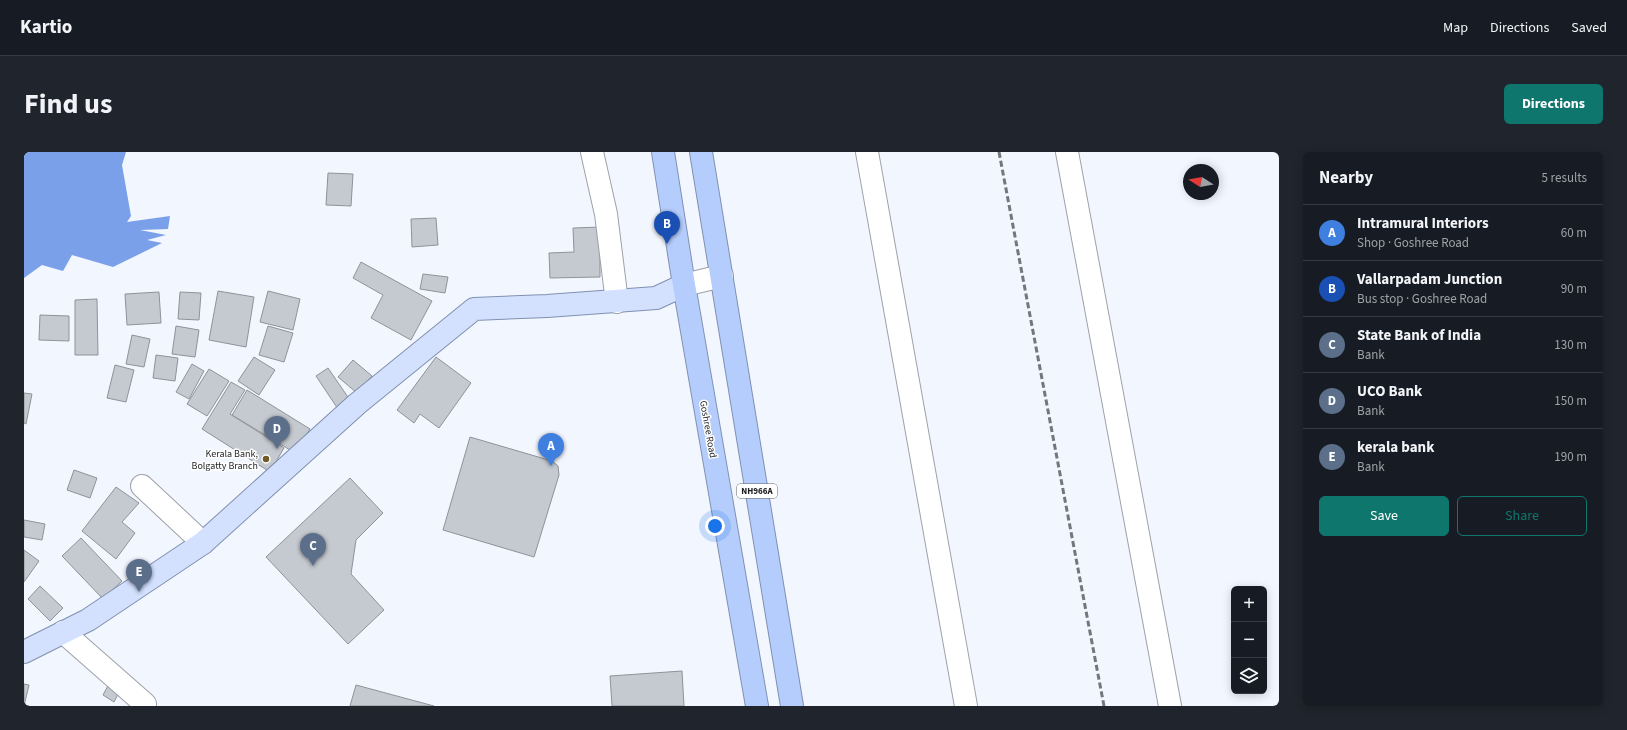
<!DOCTYPE html>
<meta charset="utf-8">
<style>
:root{--surface:#171b24;--page:#20242c;--text:#f1f3f6;--muted:#9ea1a6;--line:#363941;--accent:#0f766e}
body{margin:0;font-family:"Source Sans 3",sans-serif;background:var(--page);color:var(--text)}
.controls{position:absolute;right:12px;bottom:12px;display:grid;overflow:hidden;border-radius:6px;box-shadow:0 2px 10px #0003}
.controls button{width:36px;height:36px;display:grid;place-items:center;padding:0;border:0;border-bottom:1px solid var(--line);background:var(--surface);color:var(--text);font:20px sans-serif}
.compass{position:absolute;left:1159px;top:12px;width:36px;height:36px;border-radius:50%;background:var(--surface);box-shadow:0 2px 10px #0003;rotate:281deg}
.you{position:absolute;left:691px;top:374px;width:14px;height:14px;margin:-10px;border:3px solid #fff;border-radius:50%;background:#1a73e8;box-shadow:0 0 0 6px #1a73e833}
.badge{display:grid;place-items:center;width:26px;height:26px;border-radius:50%;background:var(--accent);color:#fff;font-size:13px;font-weight:700}
.pin{position:absolute;translate:-50% -33px;filter:drop-shadow(0 1px 2px #0008)}
.pin::after{content:'';position:absolute;top:21px;width:14px;height:12px;background:inherit;clip-path:polygon(0 0,100% 0,50% 100%)}
.list{margin:0;padding:0;list-style:none}
h2{display:flex;justify-content:space-between;align-items:center;height:52px;margin:0;padding:0 16px;font-size:17px}
h2 small{font-size:13px;font-weight:400;color:var(--muted)}
.list li{display:grid;grid-template-columns:26px 1fr auto;gap:12px;align-items:center;box-sizing:border-box;height:56px;padding:0 16px;border-top:1px solid var(--line)}
.list b{display:block;font-size:15px;white-space:nowrap}
.list p{margin:0;font-size:13px;white-space:nowrap;color:var(--muted)}
.list em{font-size:13px;font-style:normal;color:var(--muted)}
.actions{display:flex;gap:8px;padding:12px 16px}
.actions a{flex:1;padding:9px 0;border:1px solid var(--accent);border-radius:6px;text-align:center;font-size:14px;color:var(--accent)}
.actions .main{background:var(--accent);color:#fff}
.icon{flex:none;width:22px;height:22px;fill:none;stroke:currentColor;stroke-width:2;stroke-linecap:round;stroke-linejoin:round}
.map{position:relative;flex:none;width:1255px;height:554px;overflow:hidden;border-radius:6px}
header{display:flex;align-items:center;gap:24px;box-sizing:border-box;height:56px;padding:0 20px;background:var(--surface);border-bottom:1px solid var(--line)}
header strong{font-size:19px}
nav{display:flex;gap:22px;margin-inline-start:auto;font-size:14px}
.intro{display:flex;align-items:center;justify-content:space-between;box-sizing:border-box;height:96px;padding:0 24px}
h1{margin:0;font-size:28px}
.button{padding:10px 18px;border-radius:6px;background:var(--accent);color:#fff;font-size:14px;font-weight:700}
main{display:flex;gap:24px;padding:0 24px}
aside{flex:1;background:var(--surface);border-radius:6px;box-shadow:0 2px 10px #0003}
.map>svg:first-child{display:block}
</style>
<header>
<strong>Kartio</strong>
<nav><a>Map</a><a>Directions</a><a>Saved</a></nav>
</header>
<div class="intro"><h1>Find us</h1><a class="button">Directions</a></div>
<main>
<div class="map">
<svg width="1255" height="554" viewBox="0 0 1255 554">
<rect width="100%" height="100%" fill="#f2f6fe"/>
<path fill="#7ba0ea" d="M 0,0 L 102,0 L 98,13 L 107,64 L 103,70 L 146,64 L 144,77 L 116,78 L 142,83 L 123,88 L 138,91 L 89,115 L 48,103 L 39,119 L 18,113 L 0,126 Z"/>
<g fill="#c5c9d0" stroke="#8f9399">
<path d="M 304,21 L 329,22 L 327,54 L 302,53 Z"/>
<path d="M 412,66 L 414,93 L 388,95 L 387,67 Z"/>
<path d="M 576,75 L 576,125 L 526,126 L 525,101 L 550,100 L 549,76 Z"/>
<path d="M 337,110 L 408,149 L 387,188 L 347,166 L 359,143 L 329,126 Z"/>
<path d="M 399,122 L 424,125 L 421,141 L 396,137 Z"/>
<path d="M 194,139 L 230,145 L 222,195 L 185,188 Z"/>
<path d="M 244,139 L 276,147 L 269,178 L 236,170 Z"/>
<path d="M 135,140 L 137,171 L 103,173 L 101,142 Z"/>
<path d="M 156,140 L 177,141 L 175,168 L 154,167 Z"/>
<path d="M 73,147 L 74,203 L 51,203 L 51,148 Z"/>
<path d="M 16,163 L 45,164 L 45,189 L 15,188 Z"/>
<path d="M 152,174 L 175,178 L 171,205 L 148,202 Z"/>
<path d="M 244,174 L 269,181 L 260,210 L 235,203 Z"/>
<path d="M 108,183 L 126,187 L 120,215 L 102,212 Z"/>
<path d="M 132,203 L 154,206 L 151,229 L 129,226 Z"/>
<path d="M 230,205 L 251,218 L 235,243 L 214,229 Z"/>
<path d="M 412,205 L 447,231 L 415,276 L 396,262 L 390,271 L 373,258 Z"/>
<path d="M 329,208 L 348,224 L 333,241 L 314,225 Z"/>
<path d="M 168,212 L 180,219 L 165,247 L 152,240 Z"/>
<path d="M 91,213 L 110,218 L 102,250 L 83,246 Z"/>
<path d="M 304,216 L 328,251 L 316,260 L 292,224 Z"/>
<path d="M 185,217 L 205,229 L 183,264 L 163,252 Z"/>
<path d="M 207,230 L 221,238 L 206,262 L 260,296 L 246,320 L 178,277 Z"/>
<path d="M 223,238 L 286,277 L 271,301 L 208,263 Z"/>
<path d="M 0,241 L 8,242 L 2,272 L 0,271 Z"/>
<path d="M 446,285 L 528,309 L 534,314 L 535,323 L 510,405 L 419,378 Z"/>
<path d="M 50,318 L 73,326 L 66,346 L 43,338 Z"/>
<path d="M 326,326 L 359,361 L 332,388 L 327,422 L 360,458 L 324,492 L 242,405 Z"/>
<path d="M 92,335 L 115,351 L 98,370 L 111,381 L 92,407 L 58,379 Z"/>
<path d="M 0,368 L 21,372 L 18,388 L 0,385 Z"/>
<path d="M 57,386 L 98,429 L 79,447 L 38,404 Z"/>
<path d="M 0,398 L 15,409 L 0,430 Z"/>
<path d="M 16,434 L 39,456 L 26,469 L 4,447 Z"/>
<path d="M 658,519 L 660,554 L 588,554 L 586,524 Z"/>
<path d="M 87,528 L 98,534 L 90,550 L 79,543 Z"/>
<path d="M 0,532 L 5,533 L 0,554 Z"/>
<path d="M 332,533 L 410,554 L 326,554 Z"/>
</g>
<g fill="none" stroke-linecap="round" stroke-linejoin="round">
<g stroke="#9ea1a8" stroke-width="24">
<g id="minor">
<path d="M 568,0 L 582,62 L 593,150"/>
<path d="M 843,0 L 942,554"/>
<path d="M 1043,0 L 1146,554"/>
<path d="M 660,133 L 698,124"/>
<path d="M 118,334 L 179,391"/>
<path d="M 39,480 L 121,552 L 120,554"/>
</g>
</g>
<g stroke="#8090b0" stroke-width="24">
<path id="major" d="M 0,500 L 64,468 L 179,391 L 333,252 L 450,157 L 523,154 L 632,146 L 660,133"/>
</g>
<g stroke="#8090b0" stroke-width="24">
<g id="highway">
<path d="M 639,0 L 660,133 L 733,554"/>
<path d="M 677,0 L 768,554"/>
</g>
</g>
<use href="#minor" stroke="#fff" stroke-width="22"/>
<use href="#major" stroke="#d3e1fe" stroke-width="22"/>
<use href="#highway" stroke="#b5cdfd" stroke-width="22"/>
<path stroke="#73767b" stroke-width="3" stroke-dasharray="6 3" stroke-linecap="butt" d="M 975,0 L 1080,554"/>
</g>
<circle fill="#715a2a" stroke="#fff" stroke-width="1.5" cx="242" cy="307" r="4"/>
<g text-anchor="middle" stroke-width="3" stroke-linejoin="round" paint-order="stroke">
<rect fill="#fff" stroke="#616264" stroke-width="1" x="713" y="332" width="40" height="14" rx="3"/>
<g font-size="9" font-weight="bold" fill="#1d1e21">
<text x="733" y="342">NH966A</text>
</g>
<g font-size="10" fill="#1d1e21" stroke="#fff">
<text transform="translate(685 277) rotate(80)" y="4">Goshree Road</text>
</g>
<g font-size="10" fill="#1d1e21" stroke="#fff" text-anchor="end">
<text x="234" y="305">Kerala Bank,<tspan x="234" dy="12">Bolgatty Branch</tspan></text>
</g>
</g>
</svg>
<div class="controls">
<button>+</button>
<button>−</button>
<button><svg class="icon" aria-label="layers" viewBox="0 0 24 24"><path d="M12 4l9 5-9 5-9-5zM3 14l9 5 9-5"/></svg></button>
</div>
<svg class="compass" viewBox="-18 -18 36 36"><path d="M0-13l5 13h-10z" fill="#e53935"/><path d="M0 13l5-13h-10z" fill="#9ea1a6"/></svg>
<div class="you"></div>
<div class="pin badge" style="left:527px;top:314px;background:#3f7fe0">A</div>
<div class="pin badge" style="left:643px;top:92px;background:#1a4fb4">B</div>
<div class="pin badge" style="left:289px;top:414px;background:#5c6f8a">C</div>
<div class="pin badge" style="left:253px;top:297px;background:#5c6f8a">D</div>
<div class="pin badge" style="left:115px;top:440px;background:#5c6f8a">E</div>
</div>
<aside>
<h2>Nearby<small>5 results</small></h2>
<ul class="list">
<li><span class="badge" style="background:#3f7fe0">A</span><div><b>Intramural Interiors</b><p>Shop · Goshree Road</p></div><em>60 m</em></li>
<li><span class="badge" style="background:#1a4fb4">B</span><div><b>Vallarpadam Junction</b><p>Bus stop · Goshree Road</p></div><em>90 m</em></li>
<li><span class="badge" style="background:#5c6f8a">C</span><div><b>State Bank of India</b><p>Bank</p></div><em>130 m</em></li>
<li><span class="badge" style="background:#5c6f8a">D</span><div><b>UCO Bank</b><p>Bank</p></div><em>150 m</em></li>
<li><span class="badge" style="background:#5c6f8a">E</span><div><b>kerala bank</b><p>Bank</p></div><em>190 m</em></li>
</ul>
<div class="actions"><a class="main">Save</a><a>Share</a></div>
</aside>
</main>
